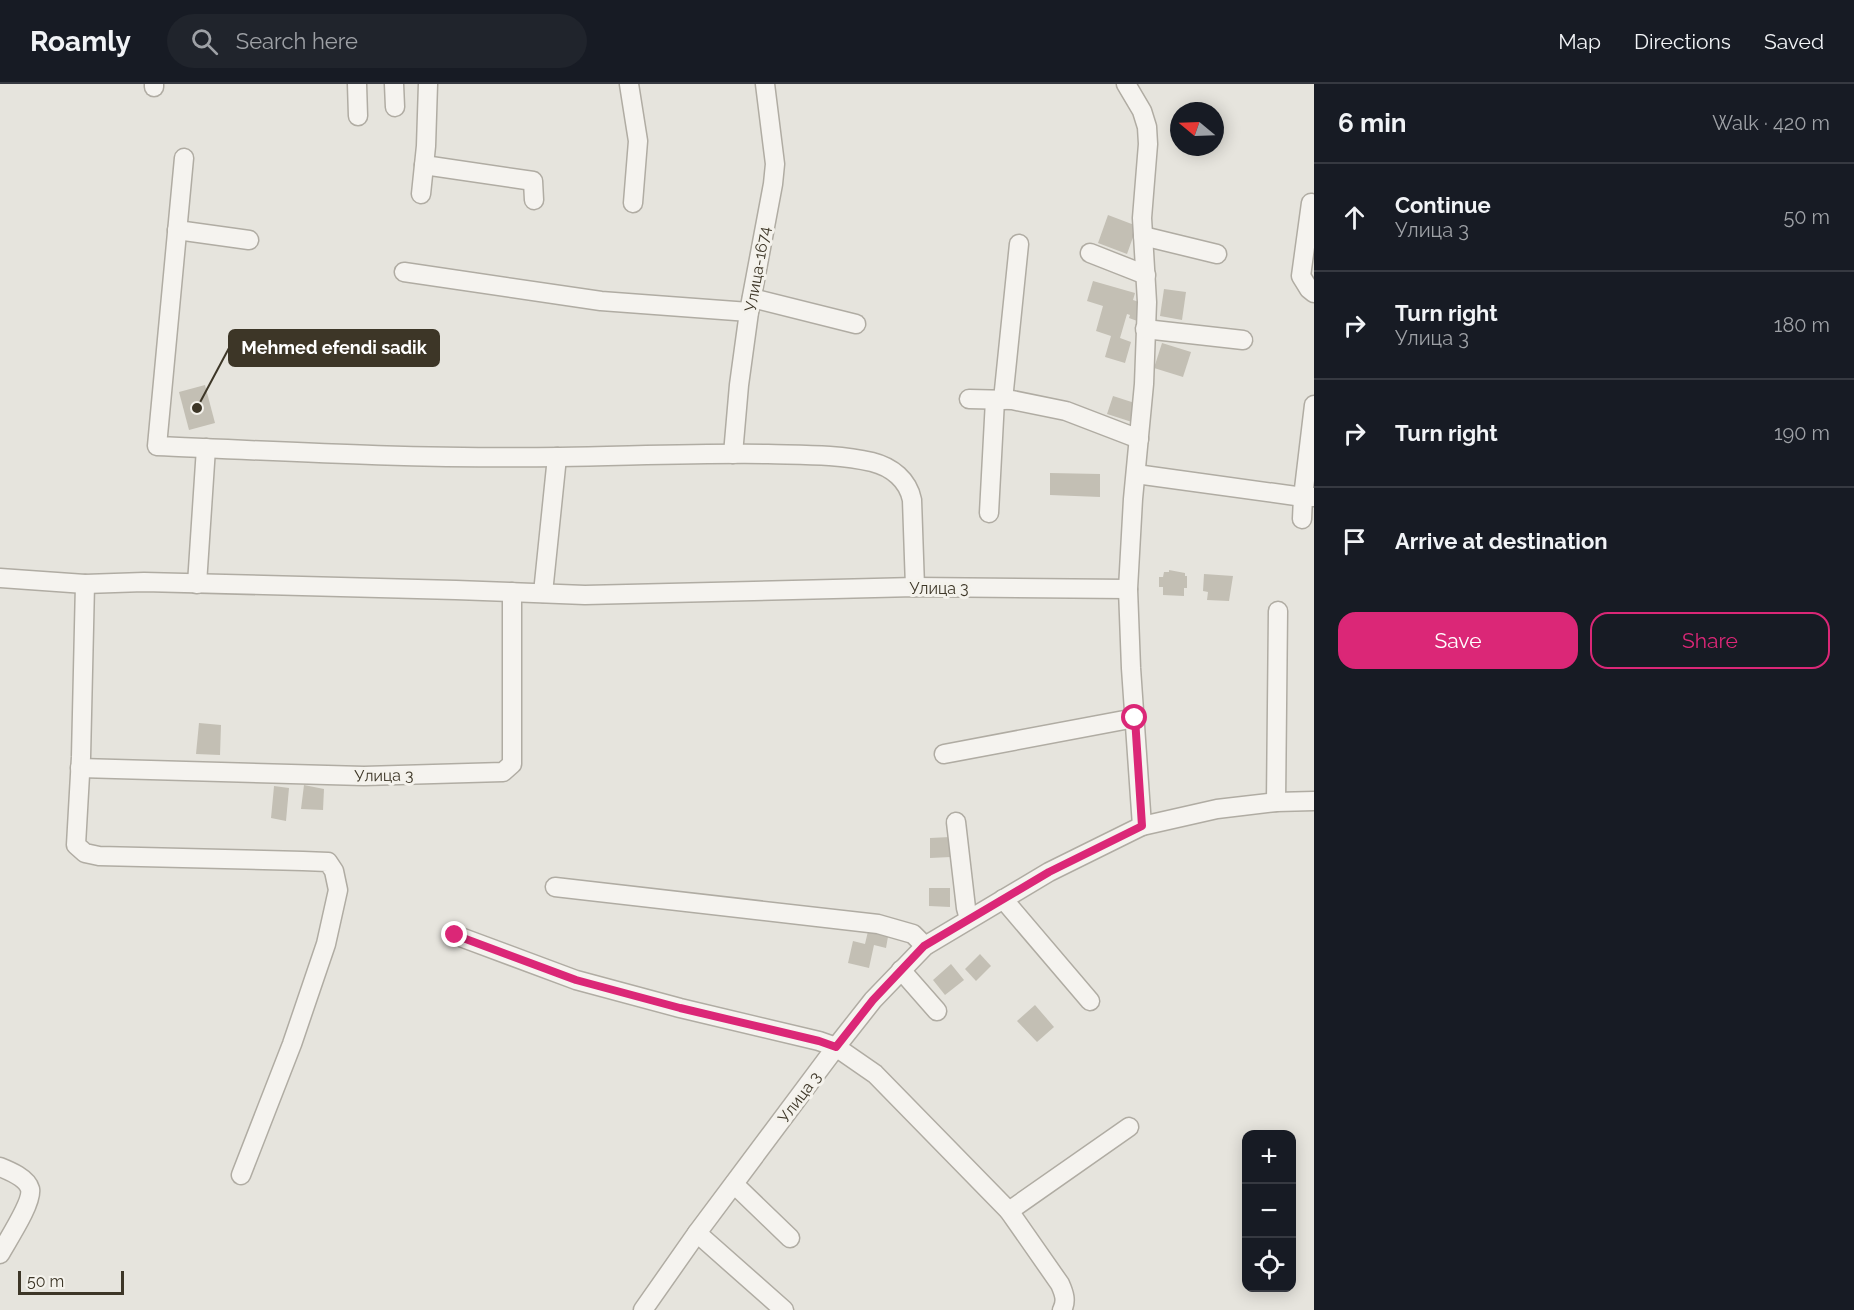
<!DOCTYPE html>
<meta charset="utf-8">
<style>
:root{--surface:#171b24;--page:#20242c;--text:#f1f3f6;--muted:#9ea1a6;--line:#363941;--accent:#db2777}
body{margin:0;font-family:Raleway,sans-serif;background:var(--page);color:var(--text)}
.controls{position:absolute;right:18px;bottom:18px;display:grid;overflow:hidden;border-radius:12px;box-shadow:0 3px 15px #0003}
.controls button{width:54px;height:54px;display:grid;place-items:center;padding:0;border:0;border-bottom:2px solid var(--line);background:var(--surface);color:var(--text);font:30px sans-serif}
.compass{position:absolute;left:1170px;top:18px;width:54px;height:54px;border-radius:50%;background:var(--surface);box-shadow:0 3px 15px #0003;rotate:289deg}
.scale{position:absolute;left:18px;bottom:15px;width:106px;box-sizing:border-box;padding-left:6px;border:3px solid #3d3627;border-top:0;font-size:16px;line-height:21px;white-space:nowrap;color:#3d3627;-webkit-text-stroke:4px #f4f2ec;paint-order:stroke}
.stop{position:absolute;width:18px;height:18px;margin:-14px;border:4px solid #db2777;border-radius:50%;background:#fff}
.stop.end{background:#db2777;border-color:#fff;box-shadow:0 2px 6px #0008}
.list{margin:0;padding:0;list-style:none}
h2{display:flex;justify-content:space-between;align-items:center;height:78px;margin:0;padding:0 24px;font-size:26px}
h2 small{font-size:20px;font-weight:400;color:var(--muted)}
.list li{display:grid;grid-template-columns:39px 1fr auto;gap:18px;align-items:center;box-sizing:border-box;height:108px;padding:0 24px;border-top:2px solid var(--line)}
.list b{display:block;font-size:22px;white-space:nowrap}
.list p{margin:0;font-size:20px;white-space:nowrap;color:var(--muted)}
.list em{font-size:20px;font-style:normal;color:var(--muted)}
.actions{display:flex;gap:12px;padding:18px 24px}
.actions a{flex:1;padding:14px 0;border:2px solid var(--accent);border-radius:18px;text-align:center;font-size:21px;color:var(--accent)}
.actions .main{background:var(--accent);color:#fff}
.icon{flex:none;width:33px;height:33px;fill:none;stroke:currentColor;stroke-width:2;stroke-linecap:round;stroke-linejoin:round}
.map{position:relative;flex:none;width:1314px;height:1226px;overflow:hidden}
header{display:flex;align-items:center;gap:36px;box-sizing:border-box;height:84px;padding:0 30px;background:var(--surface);border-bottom:2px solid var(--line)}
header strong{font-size:28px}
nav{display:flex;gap:33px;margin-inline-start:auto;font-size:21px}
.search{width:420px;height:54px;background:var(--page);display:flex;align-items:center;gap:15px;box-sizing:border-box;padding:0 21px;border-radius:33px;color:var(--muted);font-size:22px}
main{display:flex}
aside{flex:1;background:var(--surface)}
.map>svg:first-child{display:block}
</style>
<header>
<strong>Roamly</strong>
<div class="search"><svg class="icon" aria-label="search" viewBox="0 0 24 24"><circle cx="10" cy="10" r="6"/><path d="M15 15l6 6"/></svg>Search here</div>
<nav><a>Map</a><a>Directions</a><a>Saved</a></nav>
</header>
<main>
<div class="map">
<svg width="1314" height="1226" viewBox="0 0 1314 1226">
<rect width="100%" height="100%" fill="#e6e4dd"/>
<g fill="#c3bfb4">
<path d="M 1108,131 L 1137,142 L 1127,170 L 1098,159 Z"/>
<path d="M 1093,197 L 1135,209 L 1133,216 L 1146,220 L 1140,238 L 1129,234 L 1130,231 L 1127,230 L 1120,254 L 1131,258 L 1125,279 L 1105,273 L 1111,252 L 1096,247 L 1103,222 L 1087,217 Z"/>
<path d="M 1164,205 L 1186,208 L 1182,236 L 1160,232 Z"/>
<path d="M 1162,259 L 1191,268 L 1183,293 L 1154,284 Z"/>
<path d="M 205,301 L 215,339 L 189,346 L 179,308 Z"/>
<path d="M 1113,312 L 1141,321 L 1135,339 L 1107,330 Z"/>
<path d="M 1050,389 L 1100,390 L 1100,413 L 1050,411 Z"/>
<path d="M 1169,486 L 1185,489 L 1185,492 L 1187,492 L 1187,504 L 1184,504 L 1184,512 L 1163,511 L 1163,503 L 1159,503 L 1159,493 L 1163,493 L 1164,488 L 1169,488 Z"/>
<path d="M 1204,490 L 1233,492 L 1229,517 L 1207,516 L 1208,508 L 1203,507 Z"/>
<path d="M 199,639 L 221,641 L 220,671 L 196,670 Z"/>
<path d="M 304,701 L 324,705 L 323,726 L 301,725 Z"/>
<path d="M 274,702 L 289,704 L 286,737 L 271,734 Z"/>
<path d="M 950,753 L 951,773 L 930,774 L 930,754 Z"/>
<path d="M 929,804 L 950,804 L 950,823 L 929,822 Z"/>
<path d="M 869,843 L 889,847 L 886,864 L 874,861 L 869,884 L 848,879 L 853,857 L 865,860 Z"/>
<path d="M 980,870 L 991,882 L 976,897 L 965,885 Z"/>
<path d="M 951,880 L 964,896 L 945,911 L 933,896 Z"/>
<path d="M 1035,921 L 1054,943 L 1037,958 L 1017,937 Z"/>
</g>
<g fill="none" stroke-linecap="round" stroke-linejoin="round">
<g stroke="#b0aca3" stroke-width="21">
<g id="minor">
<path d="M 357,0 L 358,32"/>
<path d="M 394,0 L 395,23"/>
<path d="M 629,0 L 638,57 L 633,119"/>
<path d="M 1126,0 L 1142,27 L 1147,43 L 1148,60 L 1142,134 L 1147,218 L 1144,300 L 1133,415 L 1128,505 L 1131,584 L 1142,742"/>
<path d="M 154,3 L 154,0"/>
<path d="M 184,74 L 157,362 C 291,368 425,375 560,373 C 629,372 699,369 768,370 C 802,371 838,370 872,378 C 892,383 908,396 912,416 L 915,503"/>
<path d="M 424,81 L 533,97 L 534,116"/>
<path d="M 421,110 L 426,62 L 428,0"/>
<path d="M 1311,119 L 1301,192 L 1309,205 L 1314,209"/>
<path d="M 177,146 L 249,156"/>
<path d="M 1143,152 L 1217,170"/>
<path d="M 1090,169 L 1146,191"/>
<path d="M 404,188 L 601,217 L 749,228"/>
<path d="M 752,214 L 856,240"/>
<path d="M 1145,245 L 1243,256"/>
<path d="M 969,315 L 1012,316 L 1066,327 L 1139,355"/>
<path d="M 1003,316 L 1019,160"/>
<path d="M 733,370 L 739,301 L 749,228 L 773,100 L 775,80 L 765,0"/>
<path d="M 1136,390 L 1303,413 L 1314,413"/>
<path d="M 989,429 L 995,316"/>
<path d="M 1302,435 L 1303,413 L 1314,321"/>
<path d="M 0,494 L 85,500 L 144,498 L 456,506 L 585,511 L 915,503 L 1128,505"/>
<path d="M 85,500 L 81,673 L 76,761 L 85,769 L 99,772 L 303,777 L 328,778 L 334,787 L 338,806 L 326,860 L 292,960 L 241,1091"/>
<path d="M 197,500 L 206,364"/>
<path d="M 543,509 L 557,373"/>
<path d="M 944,670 L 1135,634"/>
<path d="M 80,684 L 364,692 L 503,688 L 512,680 L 512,508"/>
<path d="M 1276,718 L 1278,527"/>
<path d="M 956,738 L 966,824 L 969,835"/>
<path d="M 555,803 L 878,840 L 913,850 L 925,862"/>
<path d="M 1003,815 L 1090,917"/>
<path d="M 455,851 L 576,896 L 680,924 L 819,957 L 836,963 L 875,990 L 1009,1127 L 1060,1200 C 1064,1209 1067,1217 1062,1226"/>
<path d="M 901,886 L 937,927"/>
<path d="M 0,1083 C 10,1087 27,1094 30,1105 C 33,1118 7,1157 0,1170"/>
<path d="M 734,1100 L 790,1154"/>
<path d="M 1009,1127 L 1129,1043"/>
<path d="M 697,1149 L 784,1226"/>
<path d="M 643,1226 L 697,1149 L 836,963 L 873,916 L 925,862 L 1049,788 L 1142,742 L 1217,725 L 1276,718 L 1314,717"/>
</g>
</g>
<use href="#minor" stroke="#f5f3ef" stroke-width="18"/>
</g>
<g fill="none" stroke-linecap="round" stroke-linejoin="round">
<path stroke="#db2777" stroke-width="8" d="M 455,851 L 576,896 L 680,924 L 819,957 L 836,963 L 873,916 L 924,862 L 1049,788 L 1142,742 L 1135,634"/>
</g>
<g text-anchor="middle" stroke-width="6" stroke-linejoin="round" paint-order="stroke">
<g font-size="16" fill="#3d3627" stroke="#f4f2ec">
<text transform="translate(757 185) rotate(-80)" y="6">Улица-1674</text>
<text x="939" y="510">Улица 3</text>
<text transform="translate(384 691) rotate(-1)" y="6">Улица 3</text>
<text transform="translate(799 1013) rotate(-53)" y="6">Улица 3</text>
</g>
</g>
<path fill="none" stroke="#3d3627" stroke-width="2" d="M197 324L229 264"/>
<circle fill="#3d3627" stroke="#f4f2ec" stroke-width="2" cx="197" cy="324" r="6"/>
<rect fill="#3d3627" stroke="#3d3627" stroke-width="2" x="229" y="246" width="210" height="36" rx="6"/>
<g font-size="18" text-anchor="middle" font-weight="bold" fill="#fff">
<text x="334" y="270">Mehmed efendi sadik</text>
</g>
</svg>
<div class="controls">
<button>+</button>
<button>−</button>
<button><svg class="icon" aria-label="locate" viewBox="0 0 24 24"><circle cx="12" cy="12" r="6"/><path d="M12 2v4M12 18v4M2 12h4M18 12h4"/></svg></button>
</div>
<svg class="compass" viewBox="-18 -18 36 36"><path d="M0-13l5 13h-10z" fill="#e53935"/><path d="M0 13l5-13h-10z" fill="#9ea1a6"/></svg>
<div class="scale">50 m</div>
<div class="stop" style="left:1135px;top:634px"></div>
<div class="stop end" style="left:455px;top:851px"></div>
</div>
<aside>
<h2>6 min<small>Walk · 420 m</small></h2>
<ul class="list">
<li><svg class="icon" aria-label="ahead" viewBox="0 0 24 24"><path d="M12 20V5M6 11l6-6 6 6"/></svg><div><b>Continue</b><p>Улица 3</p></div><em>50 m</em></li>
<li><svg class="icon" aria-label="right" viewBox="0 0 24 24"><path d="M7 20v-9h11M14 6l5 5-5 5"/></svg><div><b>Turn right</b><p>Улица 3</p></div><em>180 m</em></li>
<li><svg class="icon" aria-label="right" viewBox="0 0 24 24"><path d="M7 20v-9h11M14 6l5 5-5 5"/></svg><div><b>Turn right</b></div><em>190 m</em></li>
<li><svg class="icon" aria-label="arrive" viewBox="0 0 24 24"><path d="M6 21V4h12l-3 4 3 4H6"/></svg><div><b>Arrive at destination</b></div></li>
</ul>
<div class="actions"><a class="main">Save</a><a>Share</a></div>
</aside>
</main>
